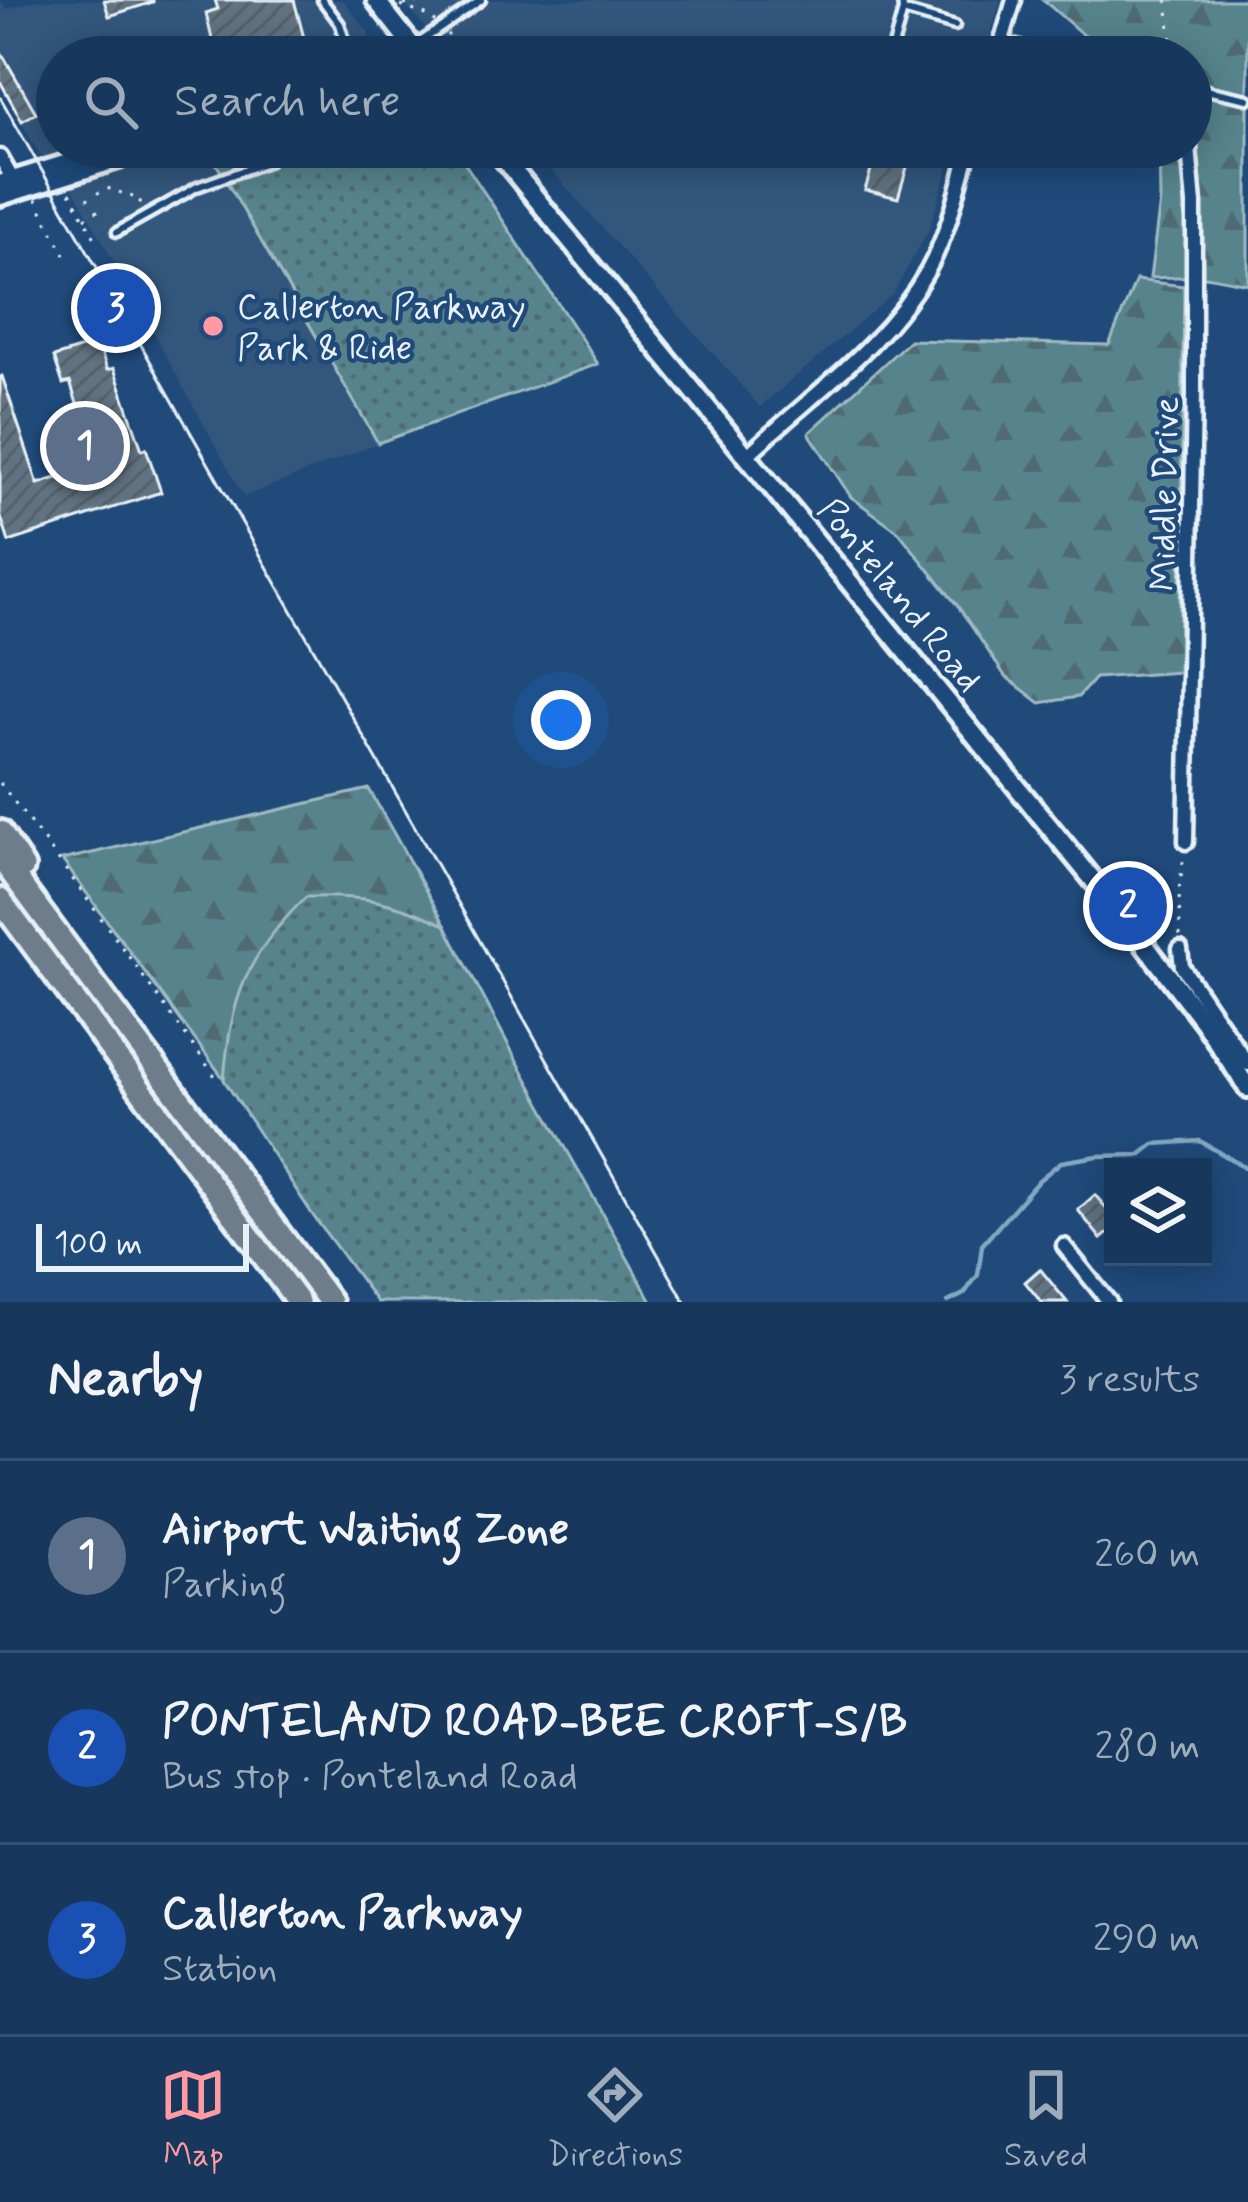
<!DOCTYPE html>
<meta charset="utf-8">
<style>
:root{--surface:#17385c;--page:#203f62;--text:#f1f3f6;--muted:#9eacbb;--line:#365272;--accent:#ff9aa2}
body{margin:0;font-family:Mynerve,sans-serif;background:var(--page);color:var(--text)}
.controls{position:absolute;right:36px;bottom:36px;display:grid;overflow:hidden;border-radius:0px;box-shadow:0 6px 30px #0003}
.controls button{width:108px;height:108px;display:grid;place-items:center;padding:0;border:0;border-bottom:3px solid var(--line);background:var(--surface);color:var(--text);font:60px sans-serif}
.scale{position:absolute;left:36px;bottom:30px;width:213px;box-sizing:border-box;padding-left:12px;border:6px solid #e8f1f8;border-top:0;font-size:33px;line-height:42px;white-space:nowrap;color:#e8f1f8;-webkit-text-stroke:9px #1f4a7a;paint-order:stroke}
.you{position:absolute;left:561px;top:720px;width:42px;height:42px;margin:-30px;border:9px solid #fff;border-radius:50%;background:#1a73e8;box-shadow:0 0 0 18px #1a73e833}
.badge{display:grid;place-items:center;width:78px;height:78px;border-radius:50%;background:var(--accent);color:#fff;font-size:39px;font-weight:700}
.pin{position:absolute;translate:-50% -50%;border:6px solid #fff;box-shadow:0 3px 12px #0006}
.list{margin:0;padding:0;list-style:none}
h2{display:flex;justify-content:space-between;align-items:center;height:156px;margin:0;padding:0 48px;font-size:51px}
h2 small{font-size:39px;font-weight:400;color:var(--muted)}
.list li{display:grid;grid-template-columns:78px 1fr auto;gap:36px;align-items:center;box-sizing:border-box;height:192px;padding:0 48px;border-top:3px solid var(--line)}
.list b{display:block;font-size:45px;white-space:nowrap}
.list p{margin:0;font-size:39px;white-space:nowrap;color:var(--muted)}
.list em{font-size:39px;font-style:normal;color:var(--muted)}
.icon{flex:none;width:66px;height:66px;fill:none;stroke:currentColor;stroke-width:2;stroke-linecap:round;stroke-linejoin:round}
.map{position:relative;flex:none;width:1248px;height:1302px;overflow:hidden}
.search{position:absolute;background:var(--surface);box-shadow:0 6px 30px #0003;left:36px;right:36px;top:36px;height:132px;display:flex;align-items:center;gap:30px;box-sizing:border-box;padding:0 42px;border-radius:66px;color:var(--muted);font-size:45px}
.sheet{height:732px;background:var(--surface)}
nav{display:flex;justify-content:space-around;align-items:center;box-sizing:border-box;height:168px;border-top:3px solid var(--line);background:var(--surface);font-size:33px;color:var(--muted)}
nav a{display:grid;justify-items:center;gap:6px}
nav .on{color:var(--accent)}
.map>svg:first-child{display:block}
</style>
<div class="map">
<svg width="1248" height="1302" viewBox="0 0 1248 1302">
<defs>
<pattern id="grass-dots" width="8" height="8" patternUnits="userSpaceOnUse" patternTransform="scale(3)"><rect width="8" height="8" fill="#57838c"/><path d="M2 2h.1M6 6h.1" fill="none" stroke="#506b72" stroke-width="1.8" stroke-linecap="round"/></pattern>
<pattern id="forest-firs" width="22" height="20" patternUnits="userSpaceOnUse" patternTransform="scale(3)"><rect width="22" height="20" fill="#57838c"/><path d="M5 1l3.5 6h-7zM16 11l3.5 6h-7z" fill="#506b72"/></pattern>
<pattern id="building-hatch" width="6" height="6" patternUnits="userSpaceOnUse" patternTransform="scale(3)"><rect width="6" height="6" fill="#617382"/><path d="M-1 1l2-2M0 6l6-6M5 7l2-2" fill="none" stroke="#545e66"/></pattern>
</defs>
<rect width="100%" height="100%" fill="#1f4a7a"/>
<filter id="ink" filterUnits="userSpaceOnUse"><feTurbulence type="fractalNoise" baseFrequency=".00833" numOctaves="2"/><feDisplacementMap in="SourceGraphic" scale="24" xChannelSelector="R" yChannelSelector="G"/><feConvolveMatrix kernelMatrix="1 2 1 2 8 2 1 2 1" color-interpolation-filters="sRGB"/></filter>
<g filter="url(#ink)">
<g fill="#33567c">
<path d="M 0,0 L 7,9 L 35,0 L 343,0 L 369,33 L 363,52 L 351,57 L 57,57 L 57,147 L 207,147 L 378,443 L 244,497 L 72,186 L 38,151 L 0,85 Z"/>
<path d="M 401,0 L 1001,0 L 983,57 L 451,57 Z"/>
<path d="M 531,147 L 955,147 L 929,230 L 893,294 L 760,407 Z"/>
</g>
<g fill="url(#grass-dots)" stroke="#a0bac2" stroke-width="3">
<path d="M 227,147 L 454,147 L 598,364 L 378,443 L 210,153 Z"/>
<path d="M 306,896 L 353,896 L 404,906 L 445,925 L 516,1059 L 652,1302 L 377,1302 L 314,1217 L 224,1080 L 228,1031 L 240,986 L 259,949 L 284,918 Z"/>
</g>
<g fill="url(#forest-firs)" stroke="#a0bac2" stroke-width="3">
<path d="M 1043,0 L 1248,0 L 1248,284 L 1206,276 L 1150,278 L 1160,201 L 1159,147 L 1191,147 L 1191,57 L 1147,57 L 1083,35 Z"/>
<path d="M 1136,280 L 1184,286 L 1179,672 L 1095,678 L 1078,697 L 1040,703 L 1005,676 L 957,605 L 898,531 L 851,497 L 809,433 L 910,340 L 1109,345 Z"/>
<path d="M 369,789 L 445,925 C 394,901 362,895 306,897 C 246,955 231,998 224,1079 L 62,860 Z"/>
</g>
<g fill="none" stroke-linecap="round" stroke-linejoin="round">
<path stroke="#84a8c2" stroke-width="4.5" d="M 948,1302 L 964,1294 L 978,1275 L 982,1245 L 1039,1180 L 1061,1162 L 1098,1156 L 1140,1155 L 1154,1144 L 1200,1141 L 1248,1169"/>
</g>
<g fill="url(#building-hatch)" stroke="#e8f1f8" stroke-width="3">
<path d="M 104,0 L 153,0 L 153,2 L 109,16 Z"/>
<path d="M 215,0 L 294,0 L 304,38 L 286,43 L 290,57 L 216,57 L 206,13 L 218,9 Z"/>
<path d="M 0,50 L 36,113 L 22,121 L 0,81 Z"/>
<path d="M 878,147 L 913,147 L 898,198 L 865,190 Z"/>
<path d="M 98,343 L 107,370 L 114,368 L 142,450 L 146,448 L 161,492 L 9,542 L 0,514 L 0,377 L 2,376 L 38,484 L 97,465 L 70,382 L 63,384 L 54,357 Z"/>
<path d="M 1095,1195 L 1113,1216 L 1113,1229 L 1101,1239 L 1078,1210 Z"/>
<path d="M 1040,1269 L 1067,1302 L 1041,1302 L 1025,1282 Z"/>
</g>
<g fill="none" stroke-linecap="round" stroke-linejoin="round">
<g stroke="#e8f1f8" stroke-width="15">
<g id="lane">
<path d="M 903,11 L 955,26"/>
<path d="M 416,45 L 481,0"/>
<path d="M 307,57 C 317,47 334,48 344,37 L 340,24 L 322,0"/>
<path d="M 890,57 L 903,11 L 902,0"/>
<path d="M 1191,92 L 1201,89 L 1248,99"/>
<path d="M 117,232 L 197,187 L 267,162 L 278,147"/>
</g>
</g>
<g stroke="#e8f1f8" stroke-width="21">
<g id="street">
<path d="M 1001,43 L 1047,57"/>
<path d="M 997,57 L 1014,0"/>
<path d="M 0,157 L 13,180"/>
<path d="M 747,456 C 809,396 885,347 928,270 C 949,232 958,188 970,147"/>
<path d="M 1186,842 L 1194,393 L 1194,204 L 1189,147"/>
<path d="M 1180,949 L 1182,967 L 1248,1064"/>
<path d="M 1064,1246 L 1109,1302"/>
</g>
</g>
<g stroke="#e8f1f8" stroke-width="26">
<g id="secondary">
<path d="M 376,0 L 421,57"/>
<path d="M 494,147 L 1125,919 L 1204,1022 L 1248,1088"/>
<path d="M 0,184 L 121,147"/>
<path d="M 0,196 L 118,159 L 142,147"/>
</g>
</g>
<g stroke="#e8f1f8" stroke-width="30">
<g id="highway">
<path d="M 0,832 L 23,867"/>
<path d="M 0,857 L 330,1302"/>
<path d="M 0,900 L 298,1302"/>
</g>
</g>
<g stroke="#e8f1f8" stroke-width="3" stroke-dasharray="3 9" stroke-linecap="butt">
<path d="M 1167,0 L 1173,57"/>
<path d="M 404,5 L 428,0"/>
<path d="M 401,6 L 429,16 L 435,22"/>
<path d="M 446,57 L 443,47 L 450,37 L 446,33"/>
<path d="M 150,160 L 194,147"/>
<path d="M 70,192 L 96,240 L 93,241"/>
<path d="M 36,199 L 66,257 L 71,254"/>
<path d="M 76,205 L 107,188 L 141,200 L 139,205"/>
<path d="M 85,218 L 103,208"/>
<path d="M 0,783 L 72,878 L 220,1083"/>
<path d="M 1180,936 L 1179,890 L 1184,856"/>
</g>
<use href="#lane" stroke="#1f4a7a" stroke-width="6"/>
<use href="#street" stroke="#1f4a7a" stroke-width="12"/>
<use href="#secondary" stroke="#1f4a7a" stroke-width="16"/>
<use href="#highway" stroke="#6d7d8c" stroke-width="21"/>
<path stroke="#e8f1f8" stroke-width="3" d="M 0,97 L 685,1302"/>
</g>
</g>
<circle fill="#ff9aa2" stroke="#1f4a7a" stroke-width="4.5" cx="213" cy="326" r="12"/>
<g text-anchor="middle" stroke-width="9" stroke-linejoin="round" paint-order="stroke">
<g font-size="36" fill="#e8f1f8" stroke="#1f4a7a" text-anchor="start">
<text x="237" y="318">Callerton Parkway<tspan x="237" dy="41">Park &amp; Ride</tspan></text>
</g>
<g font-size="36" fill="#e8f1f8" stroke="#1f4a7a">
<text transform="translate(1163 494) rotate(-89)" y="13">Middle Drive</text>
<text transform="translate(901 594) rotate(51)" y="13">Ponteland Road</text>
</g>
</g>
</svg>
<div class="controls">
<button><svg class="icon" aria-label="layers" viewBox="0 0 24 24"><path d="M12 4l9 5-9 5-9-5zM3 14l9 5 9-5"/></svg></button>
</div>
<div class="scale">100 m</div>
<div class="you"></div>
<div class="pin badge" style="left:85px;top:446px;background:#5c6f8a">1</div>
<div class="pin badge" style="left:1128px;top:906px;background:#1a4fb4">2</div>
<div class="pin badge" style="left:116px;top:308px;background:#1a4fb4">3</div>
<div class="search"><svg class="icon" aria-label="search" viewBox="0 0 24 24"><circle cx="10" cy="10" r="6"/><path d="M15 15l6 6"/></svg>Search here</div>
</div>
<section class="sheet">
<h2>Nearby<small>3 results</small></h2>
<ul class="list">
<li><span class="badge" style="background:#5c6f8a">1</span><div><b>Airport Waiting Zone</b><p>Parking</p></div><em>260 m</em></li>
<li><span class="badge" style="background:#1a4fb4">2</span><div><b>PONTELAND ROAD-BEE CROFT-S/B</b><p>Bus stop · Ponteland Road</p></div><em>280 m</em></li>
<li><span class="badge" style="background:#1a4fb4">3</span><div><b>Callerton Parkway</b><p>Station</p></div><em>290 m</em></li>
</ul>
</section>
<nav>
<a class="on"><svg class="icon" aria-label="map" viewBox="0 0 24 24"><path d="M3 6l6-2 6 2 6-2v14l-6 2-6-2-6 2zM9 4v14M15 6v14"/></svg>Map</a>
<a><svg class="icon" aria-label="directions" viewBox="0 0 24 24"><path d="M12 3l9 9-9 9-9-9zM9 14v-3h6M13 9l2 2-2 2"/></svg>Directions</a>
<a><svg class="icon" aria-label="saved" viewBox="0 0 24 24"><path d="M7 4h10v16l-5-4-5 4z"/></svg>Saved</a>
</nav>
